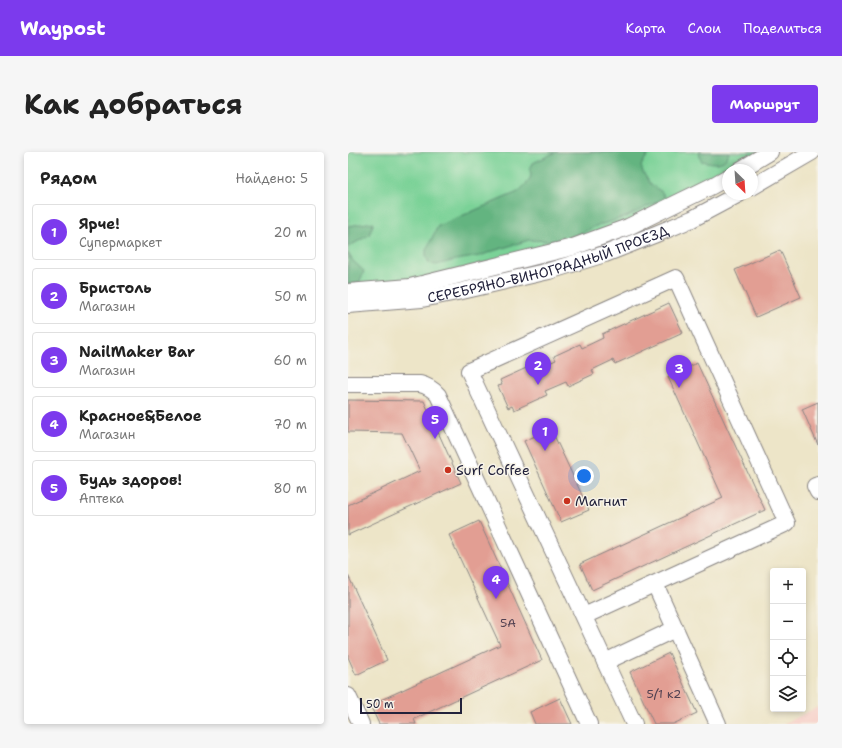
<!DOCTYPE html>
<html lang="ru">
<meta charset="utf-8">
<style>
:root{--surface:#fff;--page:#f6f6f6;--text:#222;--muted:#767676;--line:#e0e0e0;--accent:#7c3aed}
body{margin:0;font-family:"Shantell Sans",sans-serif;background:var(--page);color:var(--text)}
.controls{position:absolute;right:12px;bottom:12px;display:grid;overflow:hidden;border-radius:4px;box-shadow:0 2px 6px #0003}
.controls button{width:36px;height:36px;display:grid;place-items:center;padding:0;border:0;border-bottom:1px solid var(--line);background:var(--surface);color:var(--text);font:20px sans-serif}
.compass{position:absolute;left:374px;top:12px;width:36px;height:36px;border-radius:50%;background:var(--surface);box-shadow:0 2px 6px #0003;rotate:155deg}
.scale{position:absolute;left:12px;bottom:10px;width:102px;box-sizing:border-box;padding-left:4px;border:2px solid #22223b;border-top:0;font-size:11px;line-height:14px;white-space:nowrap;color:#22223b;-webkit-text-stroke:3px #f7f3e8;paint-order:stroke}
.you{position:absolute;left:236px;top:324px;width:14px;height:14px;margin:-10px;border:3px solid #fff;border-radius:50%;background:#1a73e8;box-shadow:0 0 0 6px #1a73e833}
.badge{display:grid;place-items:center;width:26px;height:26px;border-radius:50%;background:var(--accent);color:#fff;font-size:13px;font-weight:700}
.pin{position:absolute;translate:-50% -33px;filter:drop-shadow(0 1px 2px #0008)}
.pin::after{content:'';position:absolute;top:21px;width:14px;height:12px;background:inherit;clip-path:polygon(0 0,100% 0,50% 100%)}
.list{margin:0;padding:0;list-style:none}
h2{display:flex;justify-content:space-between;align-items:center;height:52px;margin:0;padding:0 16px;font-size:17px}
h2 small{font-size:13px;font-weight:400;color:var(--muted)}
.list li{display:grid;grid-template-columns:26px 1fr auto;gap:12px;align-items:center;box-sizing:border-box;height:56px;margin:0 8px 8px;padding:0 8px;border:1px solid var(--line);border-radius:4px}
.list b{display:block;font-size:15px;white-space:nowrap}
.list p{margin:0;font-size:13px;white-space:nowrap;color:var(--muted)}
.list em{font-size:13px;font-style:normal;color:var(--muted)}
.icon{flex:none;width:22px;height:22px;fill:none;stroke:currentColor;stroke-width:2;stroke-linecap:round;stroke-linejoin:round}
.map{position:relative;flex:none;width:470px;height:572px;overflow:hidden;border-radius:4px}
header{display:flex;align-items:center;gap:24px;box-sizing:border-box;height:56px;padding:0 20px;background:var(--accent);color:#fff}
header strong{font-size:19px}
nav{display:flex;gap:22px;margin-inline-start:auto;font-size:14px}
.intro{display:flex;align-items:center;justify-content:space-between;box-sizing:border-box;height:96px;padding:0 24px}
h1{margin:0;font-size:28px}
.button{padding:10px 18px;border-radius:4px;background:var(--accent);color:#fff;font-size:14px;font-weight:700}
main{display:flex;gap:24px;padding:0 24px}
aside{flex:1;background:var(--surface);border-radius:4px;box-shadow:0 2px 6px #0003}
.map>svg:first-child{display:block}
</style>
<header>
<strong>Waypost</strong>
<nav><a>Карта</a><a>Слои</a><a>Поделиться</a></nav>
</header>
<div class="intro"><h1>Как добраться</h1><a class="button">Маршрут</a></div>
<main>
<aside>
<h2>Рядом<small>Найдено: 5</small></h2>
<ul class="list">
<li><span class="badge">1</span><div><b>Ярче!</b><p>Супермаркет</p></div><em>20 m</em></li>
<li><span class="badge">2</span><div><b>Бристоль</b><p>Магазин</p></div><em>50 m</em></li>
<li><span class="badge">3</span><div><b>NailMaker Bar</b><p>Магазин</p></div><em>60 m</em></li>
<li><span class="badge">4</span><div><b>Красное&amp;Белое</b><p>Магазин</p></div><em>70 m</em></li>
<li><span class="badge">5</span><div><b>Будь здоров!</b><p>Аптека</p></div><em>80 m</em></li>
</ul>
</aside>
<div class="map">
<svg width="470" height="572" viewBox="0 0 470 572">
<rect width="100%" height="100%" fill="#f7f3e8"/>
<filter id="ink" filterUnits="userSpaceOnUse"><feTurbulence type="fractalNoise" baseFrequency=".025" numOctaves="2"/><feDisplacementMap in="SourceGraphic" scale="8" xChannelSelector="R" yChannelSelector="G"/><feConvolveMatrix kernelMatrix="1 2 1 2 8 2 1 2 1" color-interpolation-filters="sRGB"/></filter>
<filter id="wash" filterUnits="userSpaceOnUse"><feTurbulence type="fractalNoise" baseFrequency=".012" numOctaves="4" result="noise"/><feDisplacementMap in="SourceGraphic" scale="16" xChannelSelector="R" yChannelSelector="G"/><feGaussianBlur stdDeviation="0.9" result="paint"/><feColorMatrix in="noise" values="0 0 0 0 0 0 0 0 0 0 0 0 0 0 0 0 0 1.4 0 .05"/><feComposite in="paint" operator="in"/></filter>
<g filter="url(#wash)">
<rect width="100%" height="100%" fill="#ede5c8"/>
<path fill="#f7d0c9" d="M 470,555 L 470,572 L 435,572 Z"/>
<path fill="#7ad297" stroke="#4e7a69" d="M 0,0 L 410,0 L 363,28 L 281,69 L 221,90 L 63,129 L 0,134 Z"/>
<g fill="#63b480" stroke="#426b5e">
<path d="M 208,0 L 303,0 L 297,7 L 293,14 L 295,20 L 302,32 L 314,40 L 317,46 L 278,65 L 248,74 L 221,87 L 205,89 L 181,88 L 145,99 L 132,104 L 108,108 L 88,113 L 81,111 L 78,104 L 78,98 L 90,74 L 170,40 L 180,30 L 183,24 L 182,17 L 185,11 Z"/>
<path d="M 351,0 L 381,0 C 378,15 364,11 353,9 Z"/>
<path d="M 26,70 L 21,83 L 0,95 L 0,74 Z"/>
<path d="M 0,101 L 5,109 L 16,119 L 11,131 L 0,132 Z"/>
</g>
<g id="blocks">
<g fill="#e29e93">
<path d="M 432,98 L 453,145 L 408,165 L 387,118 Z"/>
<path d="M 321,151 L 335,181 L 267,212 L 265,208 L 244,218 L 246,222 L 220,234 L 218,230 L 197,239 L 199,243 L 166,258 L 164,254 L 160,256 L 150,234 L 154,233 L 152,228 L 185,213 L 187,217 L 208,208 L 206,204 L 232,192 L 234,196 L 255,186 L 254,182 Z"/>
<path d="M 349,211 L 417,358 L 244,438 L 232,412 L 375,346 L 320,225 Z"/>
<path d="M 0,248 L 76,249 L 113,331 L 0,383 L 0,353 L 72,319 L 54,281 L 0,280 Z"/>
<path d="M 470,250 L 470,293 L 454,257 Z"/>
<path d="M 203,277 L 241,358 L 213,370 L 176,289 Z"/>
<path d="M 131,369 L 194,508 L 66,567 L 68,572 L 31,572 L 22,553 L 152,493 L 101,383 Z"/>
<path d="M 0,423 L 39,508 L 8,523 L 0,505 Z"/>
<path d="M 321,501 L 349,561 L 325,572 L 306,572 L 282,520 Z"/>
<path d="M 212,546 L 224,572 L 187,572 L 182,560 Z"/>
</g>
</g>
</g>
<g filter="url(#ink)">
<use href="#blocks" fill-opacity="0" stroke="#888482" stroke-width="1"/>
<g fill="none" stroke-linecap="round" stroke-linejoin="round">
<g stroke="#888482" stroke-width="18">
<g id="minor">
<path d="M 392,18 L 422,0"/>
<path d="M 404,35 L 464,0"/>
<path d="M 0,140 L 62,135 L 225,95 L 280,75 L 364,34 L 380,25"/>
<path id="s1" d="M 0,153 L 74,147 L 114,139 L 201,119 L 257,102 L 308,82 L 344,67 L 391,42"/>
<path d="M 0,232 L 72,232 C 80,234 85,237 90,243 L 241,572"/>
<path d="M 470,333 L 467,334 L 470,340"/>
<path d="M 307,432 L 370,572"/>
<path d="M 236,464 L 439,371 L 328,126 L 121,219 L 286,572"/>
<path d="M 257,510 L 327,477"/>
<path d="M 0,544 L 13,572"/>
</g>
</g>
<use href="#minor" stroke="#fff" stroke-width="16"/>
</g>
</g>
<g fill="#c8321e" stroke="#f7f3e8" stroke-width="1.5">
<circle cx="100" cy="318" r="4"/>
<circle cx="219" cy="349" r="4"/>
</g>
<g text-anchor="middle" stroke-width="3" stroke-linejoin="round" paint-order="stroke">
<g font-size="12" fill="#524151">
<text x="160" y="475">5А</text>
<text x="316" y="546">5/1 к2</text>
</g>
<g font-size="14" fill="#22223b" stroke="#f7f3e8">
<text dy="5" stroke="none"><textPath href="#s1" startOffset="205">СЕРЕБРЯНО-ВИНОГРАДНЫЙ ПРОЕЗД</textPath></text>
</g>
<g font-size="14" fill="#22223b" stroke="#f7f3e8" text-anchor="start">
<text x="108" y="323">Surf Coffee</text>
<text x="227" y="354">Магнит</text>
</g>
</g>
</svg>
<div class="controls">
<button>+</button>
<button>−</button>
<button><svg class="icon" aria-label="locate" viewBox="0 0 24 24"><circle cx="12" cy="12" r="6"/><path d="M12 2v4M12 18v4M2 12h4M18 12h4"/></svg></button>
<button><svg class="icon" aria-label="layers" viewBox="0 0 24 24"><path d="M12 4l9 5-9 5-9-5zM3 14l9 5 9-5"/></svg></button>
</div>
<svg class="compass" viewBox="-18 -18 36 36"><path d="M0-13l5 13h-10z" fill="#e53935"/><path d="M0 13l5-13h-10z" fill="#767676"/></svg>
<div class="scale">50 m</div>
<div class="you"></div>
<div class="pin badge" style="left:197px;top:299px">1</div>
<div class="pin badge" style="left:190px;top:233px">2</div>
<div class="pin badge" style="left:331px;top:236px">3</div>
<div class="pin badge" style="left:148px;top:447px">4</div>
<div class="pin badge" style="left:87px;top:287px">5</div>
</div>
</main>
